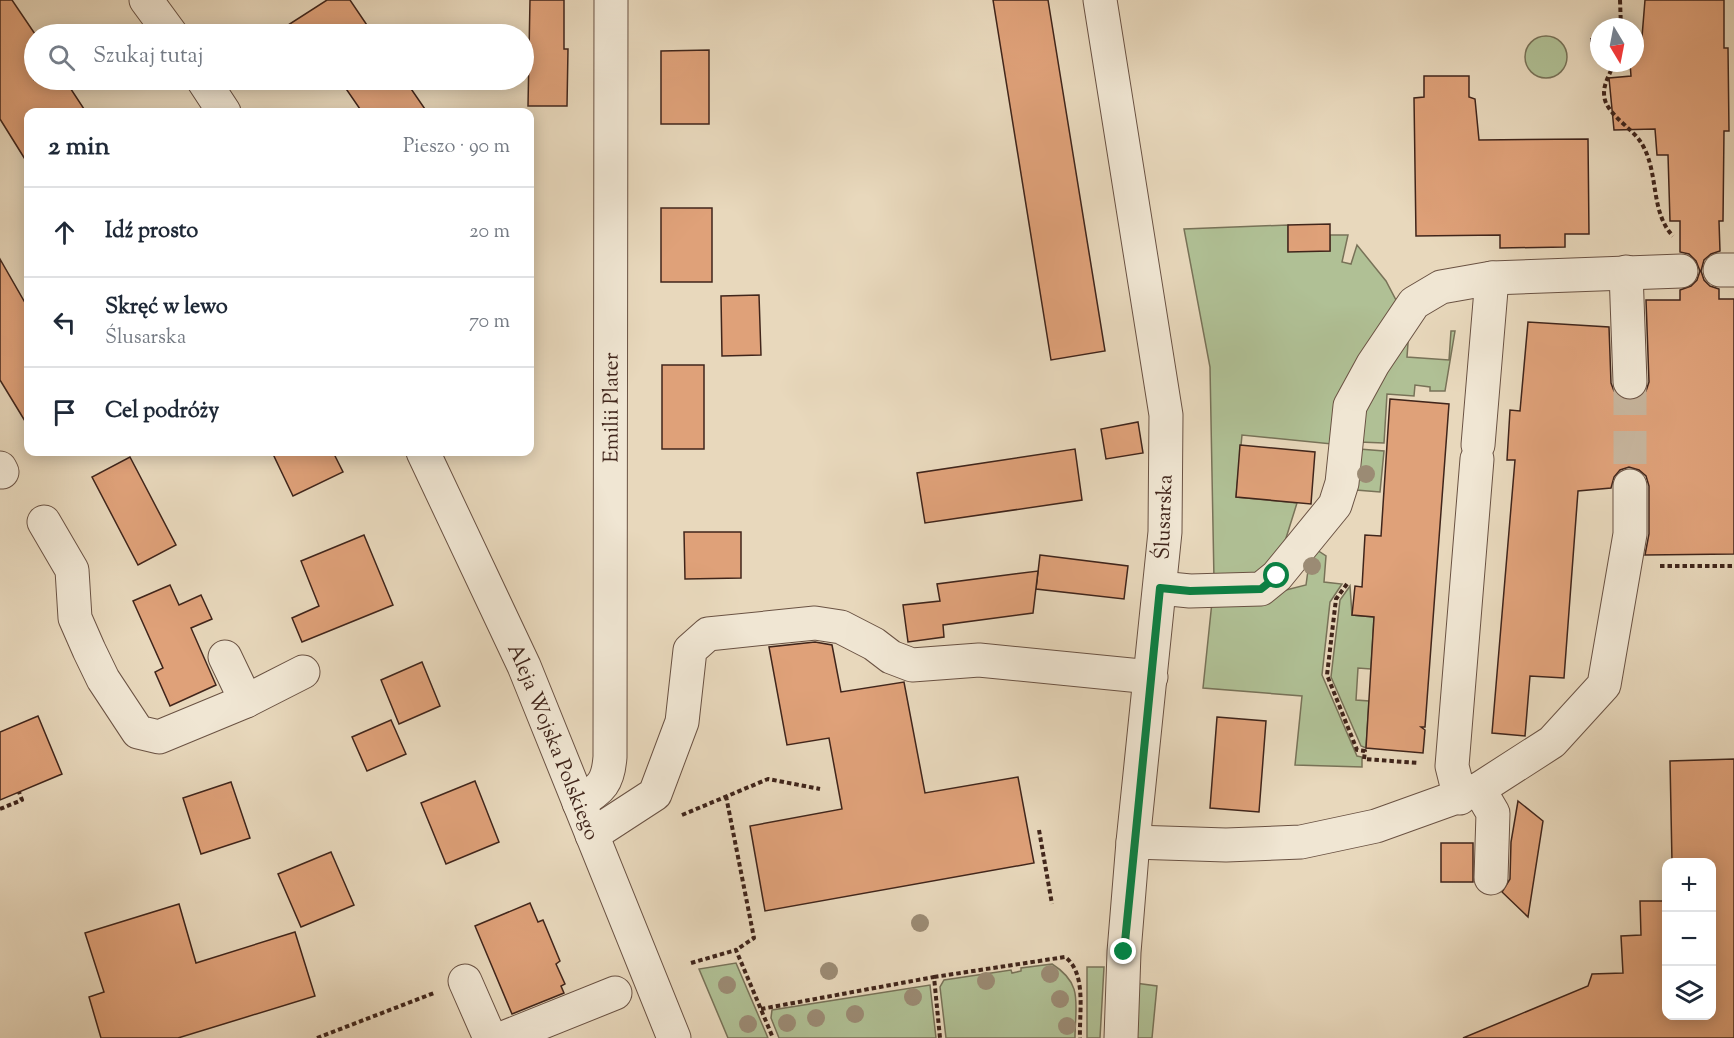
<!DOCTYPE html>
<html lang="pl">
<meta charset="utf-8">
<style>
:root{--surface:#fff;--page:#f2f2f3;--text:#1f2937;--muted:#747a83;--line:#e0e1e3}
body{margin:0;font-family:"Sorts Mill Goudy",serif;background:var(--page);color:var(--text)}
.controls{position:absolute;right:18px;bottom:18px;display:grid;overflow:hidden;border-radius:12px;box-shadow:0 3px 15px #0003}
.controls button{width:54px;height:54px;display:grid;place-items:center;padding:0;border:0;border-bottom:2px solid var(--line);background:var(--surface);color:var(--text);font:30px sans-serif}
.compass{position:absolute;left:1590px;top:18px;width:54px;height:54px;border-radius:50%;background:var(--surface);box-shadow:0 3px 15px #0003;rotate:170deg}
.stop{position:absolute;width:18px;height:18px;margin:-14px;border:4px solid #0b8043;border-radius:50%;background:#fff}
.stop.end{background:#0b8043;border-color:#fff;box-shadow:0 2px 6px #0008}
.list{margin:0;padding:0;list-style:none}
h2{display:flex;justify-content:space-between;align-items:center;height:78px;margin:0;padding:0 24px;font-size:26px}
h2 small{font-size:20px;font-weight:400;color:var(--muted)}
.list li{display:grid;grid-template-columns:39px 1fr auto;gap:18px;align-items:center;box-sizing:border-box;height:90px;padding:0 24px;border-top:2px solid var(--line)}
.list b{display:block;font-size:22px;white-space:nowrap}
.list p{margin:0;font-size:20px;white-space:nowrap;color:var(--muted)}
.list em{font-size:20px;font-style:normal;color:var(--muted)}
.icon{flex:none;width:33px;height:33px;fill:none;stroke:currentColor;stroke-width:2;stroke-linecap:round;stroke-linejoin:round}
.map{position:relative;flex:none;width:1734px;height:1038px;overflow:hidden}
.search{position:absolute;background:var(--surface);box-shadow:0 3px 15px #0003;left:24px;top:24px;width:510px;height:66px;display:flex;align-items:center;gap:15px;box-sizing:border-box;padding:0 21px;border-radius:33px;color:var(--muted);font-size:22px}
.panel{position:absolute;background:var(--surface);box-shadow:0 3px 15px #0003;left:24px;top:108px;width:510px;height:348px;border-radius:12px}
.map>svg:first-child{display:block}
</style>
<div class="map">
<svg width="1734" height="1038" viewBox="0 0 1734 1038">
<rect width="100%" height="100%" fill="#e8d8bc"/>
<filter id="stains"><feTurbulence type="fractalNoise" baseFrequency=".00333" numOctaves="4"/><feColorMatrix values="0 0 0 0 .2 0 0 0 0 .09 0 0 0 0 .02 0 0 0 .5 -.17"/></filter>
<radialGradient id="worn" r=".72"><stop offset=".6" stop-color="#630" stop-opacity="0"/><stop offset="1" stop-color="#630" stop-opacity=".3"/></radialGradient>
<g fill="#b0c095" stroke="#787258" stroke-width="1.5">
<circle cx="1546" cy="57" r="21"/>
<path d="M 1288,225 L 1288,251 L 1330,251 L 1330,235 L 1348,235 L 1342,262 L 1351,264 L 1357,245 L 1386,281 L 1397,302 L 1332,444 L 1242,435 L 1236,497 L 1297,503 L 1281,554 L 1261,575 L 1214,580 L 1210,367 L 1184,229 Z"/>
<path d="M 1409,329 L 1407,357 L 1449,360 L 1451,331 L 1455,331 L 1445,391 L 1430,391 L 1430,387 L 1415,385 L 1414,396 L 1387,394 L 1384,443 L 1359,442 L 1362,408 Z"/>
<path d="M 1359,449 L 1384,451 L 1380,492 L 1356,490 Z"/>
<path d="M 1317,550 L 1326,556 L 1324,582 L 1342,584 L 1330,602 L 1322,675 L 1357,756 L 1362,757 L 1362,767 L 1295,765 L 1302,696 L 1203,688 L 1212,602 L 1278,592 L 1306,585 L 1310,556 Z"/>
<path d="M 1350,586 L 1352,615 L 1374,617 L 1371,669 L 1358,668 L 1356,700 L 1369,701 L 1366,748 L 1361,746 L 1331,677 L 1340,600 Z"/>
<path d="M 736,963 L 768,1038 L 728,1038 L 699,969 Z"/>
<path d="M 1052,964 C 1084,984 1075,1004 1075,1038 L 946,1038 L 940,987 L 944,980 L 1011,970 L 1012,973 L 1021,971 L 1021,968 Z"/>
<path d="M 1087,967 L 1104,967 L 1100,1038 L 1087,1038 Z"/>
<path d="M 1135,983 L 1157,986 L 1152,1038 L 1133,1038 Z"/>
<path d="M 930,985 L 936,1038 L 779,1038 L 771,1018 L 772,1010 Z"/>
</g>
<g fill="#dfa179" stroke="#40251b" stroke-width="1.5">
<path d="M 0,0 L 12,0 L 35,34 L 34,80 L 65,80 L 86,112 L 28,112 L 28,164 L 0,119 Z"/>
<path d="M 327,0 L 350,0 L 373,34 L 274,34 Z"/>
<path d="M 530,0 L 564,0 L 564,49 L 568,49 L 567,106 L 528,106 Z"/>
<path d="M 993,0 L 1048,0 L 1105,351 L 1051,360 Z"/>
<path d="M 1645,0 L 1724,0 L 1724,48 L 1728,48 L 1729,131 L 1724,131 L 1723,221 L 1719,221 L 1720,251 L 1711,254 L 1704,260 L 1701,271 L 1704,280 L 1710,286 L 1719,289 L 1719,299 L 1734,299 L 1734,554 L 1645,555 L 1649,534 L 1649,486 L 1646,476 L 1639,470 L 1629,467 L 1620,470 L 1614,477 L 1611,488 L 1578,491 L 1564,678 L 1530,676 L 1525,736 L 1492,733 L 1515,460 L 1507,460 L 1510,410 L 1520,411 L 1528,322 L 1609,327 L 1611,383 L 1614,391 L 1621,398 L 1631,401 L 1640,398 L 1646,391 L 1649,382 L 1646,300 L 1680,300 L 1680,290 L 1691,286 L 1697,280 L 1700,271 L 1696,261 L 1689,254 L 1680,252 L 1680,221 L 1670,221 L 1668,155 L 1657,155 L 1655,129 L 1614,130 L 1609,78 L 1631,76 L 1630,63 L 1635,63 L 1635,50 L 1641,49 Z"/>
<path d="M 709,50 L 709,124 L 661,124 L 661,51 Z"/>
<path d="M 1424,76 L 1469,76 L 1469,97 L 1475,99 L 1479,140 L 1588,139 L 1589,234 L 1565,234 L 1565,247 L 1500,248 L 1500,235 L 1416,236 L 1414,98 L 1424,97 Z"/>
<path d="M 340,80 L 405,80 L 427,112 L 362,112 Z"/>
<rect x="661" y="208" width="51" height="74"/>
<path d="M 1330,224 L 1330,251 L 1288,252 L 1288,225 Z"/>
<path d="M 0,259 L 28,308 L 28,426 L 0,380 Z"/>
<path d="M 759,295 L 761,355 L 722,356 L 721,296 Z"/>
<rect x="662" y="365" width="42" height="84"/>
<path d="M 1390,399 L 1449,404 L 1425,727 L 1421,727 L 1425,730 L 1423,753 L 1366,748 L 1374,617 L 1352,615 L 1355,586 L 1362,587 L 1365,535 L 1381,536 Z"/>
<path d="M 1138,422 L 1143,453 L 1106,459 L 1101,429 Z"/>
<path d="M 1240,445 L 1315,452 L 1311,504 L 1236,497 Z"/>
<path d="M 1075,449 L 1082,500 L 925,523 L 917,473 Z"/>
<path d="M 272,452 L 333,452 L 343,472 L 293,496 Z"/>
<path d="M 130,457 L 176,545 L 138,565 L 92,477 Z"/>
<path d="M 684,532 L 741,532 L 741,578 L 685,579 Z"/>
<path d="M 364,535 L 393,605 L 302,642 L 292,618 L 319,606 L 301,561 Z"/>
<path d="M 1040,555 L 1128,566 L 1124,599 L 1036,589 Z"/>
<path d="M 1038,571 L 1033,613 L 943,625 L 944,637 L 908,642 L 903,605 L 940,601 L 937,584 Z"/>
<path d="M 170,585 L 179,605 L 201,595 L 212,619 L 191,628 L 216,685 L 170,706 L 155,672 L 163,668 L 133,601 Z"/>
<path d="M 815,642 L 832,645 L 841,692 L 904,682 L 925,793 L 1018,777 L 1034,863 L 765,911 L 750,826 L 842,809 L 829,738 L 787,745 L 769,647 Z"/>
<path d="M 422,662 L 440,706 L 399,724 L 381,680 Z"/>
<path d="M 38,716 L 62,774 L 0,800 L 0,732 Z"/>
<path d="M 1217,717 L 1266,721 L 1259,812 L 1210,808 Z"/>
<path d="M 391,720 L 406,754 L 367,771 L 352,737 Z"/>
<path d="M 1734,759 L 1734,1038 L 1463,1038 L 1588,986 L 1592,974 L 1623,973 L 1621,936 L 1641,935 L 1640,901 L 1666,901 L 1666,1016 L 1712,1016 L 1712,862 L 1672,862 L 1670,761 Z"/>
<path d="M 475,781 L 499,842 L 446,864 L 421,803 Z"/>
<path d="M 231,782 L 250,838 L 201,854 L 183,798 Z"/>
<path d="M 1518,801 L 1543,821 L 1528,917 L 1502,892 L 1510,879 L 1511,842 Z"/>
<rect x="1441" y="843" width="32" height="39"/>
<path d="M 331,852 L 354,905 L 301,927 L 278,874 Z"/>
<path d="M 530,903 L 538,922 L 543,920 L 560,961 L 556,964 L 565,984 L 561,986 L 564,993 L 512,1014 L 475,926 Z"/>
<path d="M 179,904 L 196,963 L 295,932 L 315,996 L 178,1038 L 101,1038 L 89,997 L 104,992 L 85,933 Z"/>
</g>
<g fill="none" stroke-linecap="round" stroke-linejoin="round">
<path stroke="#c6b49c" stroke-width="33" stroke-dasharray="33 16" stroke-linecap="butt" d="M 1630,382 L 1630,486"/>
<g stroke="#6a5243" stroke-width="35">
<g id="minor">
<path d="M 146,0 L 171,34"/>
<path d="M 1100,0 L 1166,415 L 1165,532 L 1133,842 L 1124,952 L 1121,1038"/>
<path d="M 203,80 L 224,112"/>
<path d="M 1720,270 L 1734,270"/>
<path d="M 1626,272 L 1630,382"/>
<path d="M 1478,445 L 1492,278"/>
<path id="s1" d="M 423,452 L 524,666 L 674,1038"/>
<path d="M 0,468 L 2,472"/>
<path d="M 44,522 L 72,570 L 75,618 L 89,650 L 103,679 L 138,732 L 159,737 L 246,701 L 303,672"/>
<path d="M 1160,588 L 1190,591 L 1261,589 L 1277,576 L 1335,505 L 1342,483 L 1350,406 L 1373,364 L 1414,303 L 1441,287 L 1492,278 L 1681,271"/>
<path d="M 225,657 L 246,701"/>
<path d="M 1479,789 L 1493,813 L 1491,878"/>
<path d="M 1460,798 L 1452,766 L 1477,459"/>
<path id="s2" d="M 579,803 C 601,788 608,784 610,757 L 611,0"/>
<path d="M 592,835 L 655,794 L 682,722 L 690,650 L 708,634 L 815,623 L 841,627 L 874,644 L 891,657 L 912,665 L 979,660 L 1151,677"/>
<path d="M 1133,842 L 1226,845 L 1301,842 L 1376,826 L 1479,789 L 1552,742 L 1604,685 L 1630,534 L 1630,486"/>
<path d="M 465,981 L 490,1038"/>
<path d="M 503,1038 L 615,993"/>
</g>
</g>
<g stroke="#40251b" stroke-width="4" stroke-dasharray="4.5 3" stroke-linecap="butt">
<path d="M 1620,0 L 1621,27"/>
<path d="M 1590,40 L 1599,40"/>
<path d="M 1614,63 C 1609,77 1600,88 1606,103 C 1613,118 1631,128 1640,141 C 1660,170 1649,211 1673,236"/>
<path d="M 1660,566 L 1734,566"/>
<path d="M 1347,584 L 1336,599 L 1327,675 L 1357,750 L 1365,751 L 1364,759 L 1419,763"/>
<path d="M 726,796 L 754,938 L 736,950"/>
<path d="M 0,809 L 22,800 L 19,792"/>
<path d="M 682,815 L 768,779 L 820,789"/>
<path d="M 1039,830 L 1052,904"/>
<path d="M 691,963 L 736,950 L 773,1038"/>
<path d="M 934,977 L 1065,957 C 1087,973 1079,1013 1080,1038"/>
<path d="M 761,1009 L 934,977 L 940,1038"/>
<path d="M 317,1038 L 434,993"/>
</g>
<use href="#minor" stroke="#f0e6d3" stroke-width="33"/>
</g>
<g fill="#9b8b74">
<circle cx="1366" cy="474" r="9"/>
<circle cx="1312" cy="566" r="9"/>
<circle cx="920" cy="923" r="9"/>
<circle cx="829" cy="971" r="9"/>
<circle cx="1050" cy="974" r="9"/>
<circle cx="986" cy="981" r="9"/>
<circle cx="727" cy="985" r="9"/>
<circle cx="913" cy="997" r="9"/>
<circle cx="1060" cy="999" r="9"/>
<circle cx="855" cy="1014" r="9"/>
<circle cx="816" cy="1018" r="9"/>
<circle cx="787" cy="1023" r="9"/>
<circle cx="748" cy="1024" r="9"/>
<circle cx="1067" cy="1026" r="9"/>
</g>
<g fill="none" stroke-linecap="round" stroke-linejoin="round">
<path stroke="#0b8043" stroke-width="8" d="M 1124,952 L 1160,588 L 1190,591 L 1261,589 L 1277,576"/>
</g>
<g text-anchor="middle" stroke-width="4.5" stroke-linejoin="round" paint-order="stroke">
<g font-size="21" fill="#40251b" stroke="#f0e6d3">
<text dy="7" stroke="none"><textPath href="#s2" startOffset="408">Emilii Plater</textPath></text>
<text transform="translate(1163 517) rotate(-88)" y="7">Ślusarska</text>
<text dy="7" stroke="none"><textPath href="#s1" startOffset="318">Aleja Wojska Polskiego</textPath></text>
</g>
</g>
<rect width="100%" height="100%" filter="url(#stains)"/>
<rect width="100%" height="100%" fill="url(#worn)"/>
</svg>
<div class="controls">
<button>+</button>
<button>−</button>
<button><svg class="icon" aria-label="layers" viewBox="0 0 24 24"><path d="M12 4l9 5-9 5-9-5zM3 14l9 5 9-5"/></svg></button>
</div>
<svg class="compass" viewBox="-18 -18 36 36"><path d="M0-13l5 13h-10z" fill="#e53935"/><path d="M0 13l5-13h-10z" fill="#747a83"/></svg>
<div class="stop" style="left:1277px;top:576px"></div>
<div class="stop end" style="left:1124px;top:952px"></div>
<div class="search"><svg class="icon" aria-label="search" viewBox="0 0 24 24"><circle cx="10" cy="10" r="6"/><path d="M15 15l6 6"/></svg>Szukaj tutaj</div>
<section class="panel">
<h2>2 min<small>Pieszo · 90 m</small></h2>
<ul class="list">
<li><svg class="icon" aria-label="ahead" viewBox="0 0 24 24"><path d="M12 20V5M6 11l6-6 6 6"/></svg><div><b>Idź prosto</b></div><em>20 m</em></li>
<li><svg class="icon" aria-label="left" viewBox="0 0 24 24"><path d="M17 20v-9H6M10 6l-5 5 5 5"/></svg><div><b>Skręć w lewo</b><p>Ślusarska</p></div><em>70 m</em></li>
<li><svg class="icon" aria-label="arrive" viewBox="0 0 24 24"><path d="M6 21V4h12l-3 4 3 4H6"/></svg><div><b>Cel podróży</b></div></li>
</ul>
</section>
</div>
